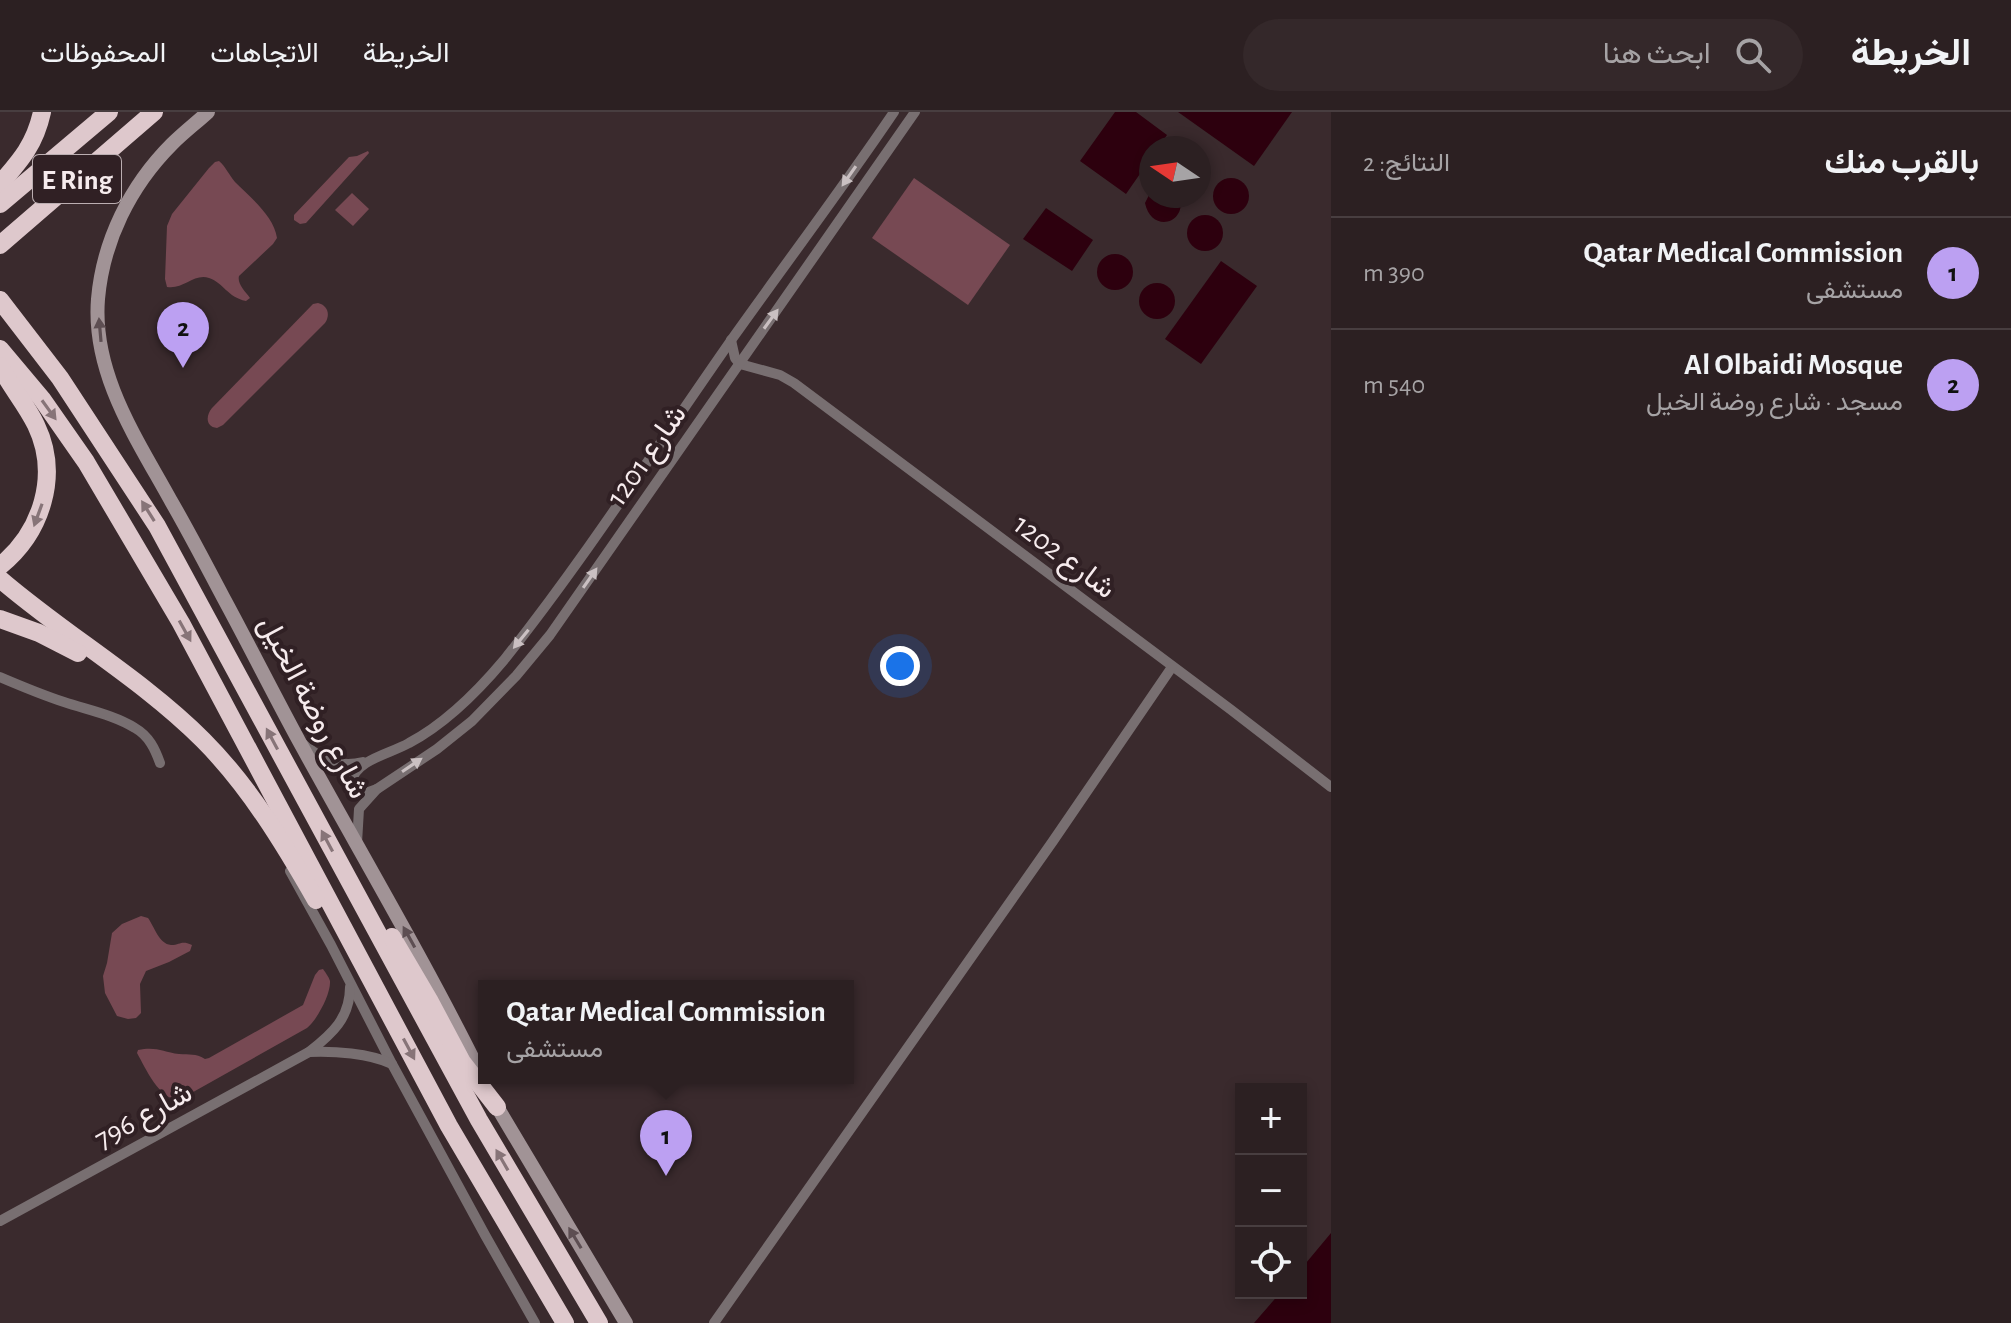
<!DOCTYPE html>
<html lang="ar">
<meta charset="utf-8">
<style>
:root{--surface:#2c2022;--page:#34282a;--text:#f1f3f6;--muted:#a6a3a5;--line:#483e40;--accent:#bca0f2}
body{margin:0;font-family:"Alegreya Sans",Vazirmatn,sans-serif;background:var(--page);color:var(--text);direction:rtl}
.controls{position:absolute;right:24px;bottom:24px;display:grid;overflow:hidden;border-radius:0px;box-shadow:0 4px 12px #0003}
.controls button{width:72px;height:72px;display:grid;place-items:center;padding:0;border:0;border-bottom:2px solid var(--line);background:var(--surface);color:var(--text);font:40px sans-serif}
.compass{position:absolute;left:1139px;top:24px;width:72px;height:72px;border-radius:50%;background:var(--surface);box-shadow:0 4px 12px #0003;rotate:283deg}
.you{position:absolute;left:900px;top:554px;width:28px;height:28px;margin:-20px;border:6px solid #fff;border-radius:50%;background:#1a73e8;box-shadow:0 0 0 12px #1a73e833}
.badge{display:grid;place-items:center;width:52px;height:52px;border-radius:50%;background:var(--accent);color:#111;font-size:26px;font-weight:700}
.pin{position:absolute;translate:-50% -66px;filter:drop-shadow(0 2px 4px #0008)}
.pin::after{content:'';position:absolute;top:42px;width:28px;height:24px;background:inherit;clip-path:polygon(0 0,100% 0,50% 100%)}
.popup{position:absolute;left:478px;top:868px;width:376px;height:104px;box-sizing:border-box;display:grid;place-content:center;border-radius:0px;background:var(--surface);filter:drop-shadow(0 2px 6px #0005);font-size:26px;white-space:nowrap;color:var(--muted)}
.popup b{font-size:30px;color:var(--text)}
.popup::after{content:'';position:absolute;left:50%;top:100%;margin-left:-16px;border:16px solid transparent;border-top-color:var(--surface)}
.list{margin:0;padding:0;list-style:none}
h2{display:flex;justify-content:space-between;align-items:center;height:104px;margin:0;padding:0 32px;font-size:34px}
h2 small{font-size:26px;font-weight:400;color:var(--muted)}
.list li{display:grid;grid-template-columns:52px 1fr auto;gap:24px;align-items:center;box-sizing:border-box;height:112px;padding:0 32px;border-top:2px solid var(--line)}
.list b{display:block;font-size:30px;white-space:nowrap}
.list p{margin:0;font-size:26px;white-space:nowrap;color:var(--muted)}
.list em{font-size:26px;font-style:normal;color:var(--muted)}
.icon{flex:none;width:44px;height:44px;fill:none;stroke:currentColor;stroke-width:2;stroke-linecap:round;stroke-linejoin:round}
.map{position:relative;flex:none;width:1331px;height:1211px;overflow:hidden;direction:ltr}
header{display:flex;align-items:center;gap:48px;box-sizing:border-box;height:112px;padding:0 40px;background:var(--surface);border-bottom:2px solid var(--line)}
header strong{font-size:38px}
nav{display:flex;gap:44px;margin-inline-start:auto;font-size:28px}
.search{width:560px;height:72px;background:var(--page);display:flex;align-items:center;gap:20px;box-sizing:border-box;padding:0 28px;border-radius:44px;color:var(--muted);font-size:30px}
main{display:flex}
aside{flex:1;background:var(--surface)}
.map>svg:first-child{display:block}
</style>
<header>
<strong>الخريطة</strong>
<div class="search"><svg class="icon" aria-label="search" viewBox="0 0 24 24"><circle cx="10" cy="10" r="6"/><path d="M15 15l6 6"/></svg>ابحث هنا</div>
<nav><a>الخريطة</a><a>الاتجاهات</a><a>المحفوظات</a></nav>
</header>
<main>
<aside>
<h2>بالقرب منك<small>النتائج: 2</small></h2>
<ul class="list">
<li><span class="badge">1</span><div><b>Qatar Medical Commission</b><p>مستشفى</p></div><em>390 m</em></li>
<li><span class="badge">2</span><div><b>Al Olbaidi Mosque</b><p>مسجد · شارع روضة الخيل</p></div><em>540 m</em></li>
</ul>
</aside>
<div class="map">
<svg width="1331" height="1211" viewBox="0 0 1331 1211">
<rect width="100%" height="100%" fill="#3a2a2d"/>
<g fill="#774953">
<path d="M 368,39 L 369,41 L 306,111 L 300,112 L 294,108 L 294,103 L 349,45 L 357,44 Z"/>
<path d="M 219,49 C 226,55 229,63 235,70 C 250,85 274,104 277,126 L 273,132 L 239,164 C 237,172 245,179 250,186 L 246,189 C 227,185 224,171 209,166 C 194,161 183,178 167,175 L 165,167 L 167,114 L 172,102 L 209,56 L 215,50 Z"/>
<path d="M 914,66 L 1010,133 L 968,193 L 872,126 Z"/>
<path d="M 352,81 L 369,97 L 353,114 L 335,98 Z"/>
<path d="M 318,191 C 327,193 331,202 325,211 L 223,313 L 217,316 C 205,315 206,303 212,296 L 313,192 Z"/>
<path d="M 141,804 L 148,806 C 154,814 159,832 171,833 C 181,833 181,828 192,833 L 190,839 L 169,850 L 146,859 L 140,872 L 141,901 L 136,906 L 128,907 L 117,904 L 105,881 L 103,864 L 107,851 L 112,821 L 122,812 Z"/>
<path d="M 323,857 C 325,860 329,865 330,869 C 331,882 317,908 307,916 L 179,988 C 159,987 146,957 137,941 L 138,938 C 156,934 163,940 179,942 C 190,943 195,941 205,947 L 209,946 L 303,893 L 315,863 L 319,858 Z"/>
</g>
<g fill="#2d000e">
<path d="M 1115,0 L 1136,0 L 1167,23 L 1158,36 L 1151,36 L 1151,46 L 1126,82 L 1080,49 Z"/>
<path d="M 1178,0 L 1292,0 L 1254,54 Z"/>
<circle cx="1231" cy="84" r="18"/>
<path d="M 1151,79 L 1151,84 L 1180,84 C 1187,113 1151,121 1145,91 Z"/>
<path d="M 1046,96 L 1093,128 L 1072,159 L 1023,127 Z"/>
<circle cx="1205" cy="121" r="18"/>
<circle cx="1115" cy="160" r="18"/>
<path d="M 1221,149 L 1257,174 L 1201,252 L 1165,227 Z"/>
<circle cx="1157" cy="189" r="18"/>
<path d="M 1331,1121 L 1331,1211 L 1254,1211 L 1280,1181 L 1301,1181 L 1301,1157 Z"/>
</g>
<g fill="none" stroke-linecap="round" stroke-linejoin="round">
<g stroke="#786f71" stroke-width="10">
<path d="M 731,228 L 735,246 L 740,252 L 780,263 L 794,271 L 1230,597 L 1331,675"/>
<path d="M 0,565 C 21,574 43,583 64,590 C 88,598 114,603 135,616 C 149,624 155,637 160,651"/>
<path d="M 305,633 C 322,648 340,656 363,650"/>
<path d="M 377,677 L 366,681 L 354,678 L 351,670 C 357,647 390,642 409,631 C 445,612 478,579 504,548 C 586,445 657,334 732,227 C 786,151 842,77 894,0"/>
<path d="M 357,731 L 359,697 L 377,677 L 437,637 L 472,609 L 516,564 L 550,523 L 915,0"/>
<path d="M 290,759 L 331,833 L 392,952 L 485,1123 L 535,1211"/>
<path d="M 309,940 C 334,939 369,941 392,952"/>
<path d="M 0,1109 L 309,940 C 332,922 350,906 350,875"/>
<path d="M 714,1211 L 1053,729 L 1172,555"/>
</g>
<g stroke="#a19396" stroke-width="14">
<path d="M 208,0 C 196,11 183,21 172,32 C 130,74 103,129 98,187 C 92,262 137,327 171,389 C 189,420 206,453 223,485 C 249,533 273,581 299,629 C 361,742 427,853 484,969"/>
<path d="M 493,988 L 626,1211"/>
</g>
<g stroke="#dec8cc" stroke-width="18">
<path d="M 0,72 C 21,48 35,32 42,0"/>
<path d="M 0,92 L 109,0"/>
<path d="M 0,133 L 154,0"/>
<path d="M 0,188 L 60,266 L 157,414 L 479,1008 L 599,1211"/>
<path d="M 0,237 L 42,287 L 86,350 L 181,511 L 449,1014 L 565,1211"/>
<path d="M 0,254 C 10,274 26,292 36,313 C 60,363 42,420 0,454"/>
<path d="M 0,467 C 65,523 142,567 203,628 C 249,674 284,732 316,788"/>
<path d="M 0,507 L 39,521 L 78,541"/>
<path d="M 392,825 L 429,888 L 462,950 L 497,995"/>
</g>
</g>
<defs><path id="oneway-solid" d="M-6-.8H1V-3.2L6.5 0L1 3.2V.8H-6Z" transform="scale(2)"/></defs>
<g fill="#cac0c2">
<use href="#oneway-solid" transform="translate(849 64) rotate(125)"/>
<use href="#oneway-solid" transform="translate(771 207) rotate(-54)"/>
<use href="#oneway-solid" transform="translate(590 466) rotate(-55)"/>
<use href="#oneway-solid" transform="translate(521 527) rotate(129)"/>
<use href="#oneway-solid" transform="translate(412 653) rotate(-34)"/>
</g>
<g fill="#5d4e52">
<use href="#oneway-solid" transform="translate(100 218) rotate(-95)"/>
<use href="#oneway-solid" transform="translate(409 825) rotate(-119)"/>
<use href="#oneway-solid" transform="translate(575 1126) rotate(-121)"/>
</g>
<g fill="#877478">
<use href="#oneway-solid" transform="translate(49 298) rotate(54)"/>
<use href="#oneway-solid" transform="translate(148 399) rotate(-122)"/>
<use href="#oneway-solid" transform="translate(38 403) rotate(110)"/>
<use href="#oneway-solid" transform="translate(185 519) rotate(61)"/>
<use href="#oneway-solid" transform="translate(272 627) rotate(-118)"/>
<use href="#oneway-solid" transform="translate(327 729) rotate(-118)"/>
<use href="#oneway-solid" transform="translate(409 937) rotate(62)"/>
<use href="#oneway-solid" transform="translate(502 1048) rotate(-120)"/>
</g>
<g text-anchor="middle" stroke-width="8" stroke-linejoin="round" paint-order="stroke">
<rect fill="#302024" stroke="#bbaeb1" stroke-width="2" x="33" y="43" width="88" height="48" rx="6"/>
<g font-size="28" font-weight="bold" fill="#f6ebed">
<text x="77" y="77">E Ring</text>
</g>
<g font-size="30" fill="#f6ebed" stroke="#302024">
<text transform="translate(646 343) rotate(-55)" y="10">شارع 1201</text>
<text transform="translate(1065 444) rotate(37)" y="10">شارع 1202</text>
<text transform="translate(314 595) rotate(62)" y="10">شارع روضة الخيل</text>
<text transform="translate(143 1003) rotate(-29)" y="10">شارع 796</text>
</g>
</g>
</svg>
<div class="controls">
<button>+</button>
<button>−</button>
<button><svg class="icon" aria-label="locate" viewBox="0 0 24 24"><circle cx="12" cy="12" r="6"/><path d="M12 2v4M12 18v4M2 12h4M18 12h4"/></svg></button>
</div>
<svg class="compass" viewBox="-18 -18 36 36"><path d="M0-13l5 13h-10z" fill="#e53935"/><path d="M0 13l5-13h-10z" fill="#a6a3a5"/></svg>
<div class="you"></div>
<div class="pin badge" style="left:666px;top:1064px">1</div>
<div class="popup"><b>Qatar Medical Commission</b>مستشفى</div>
<div class="pin badge" style="left:183px;top:256px">2</div>
</div>
</main>
